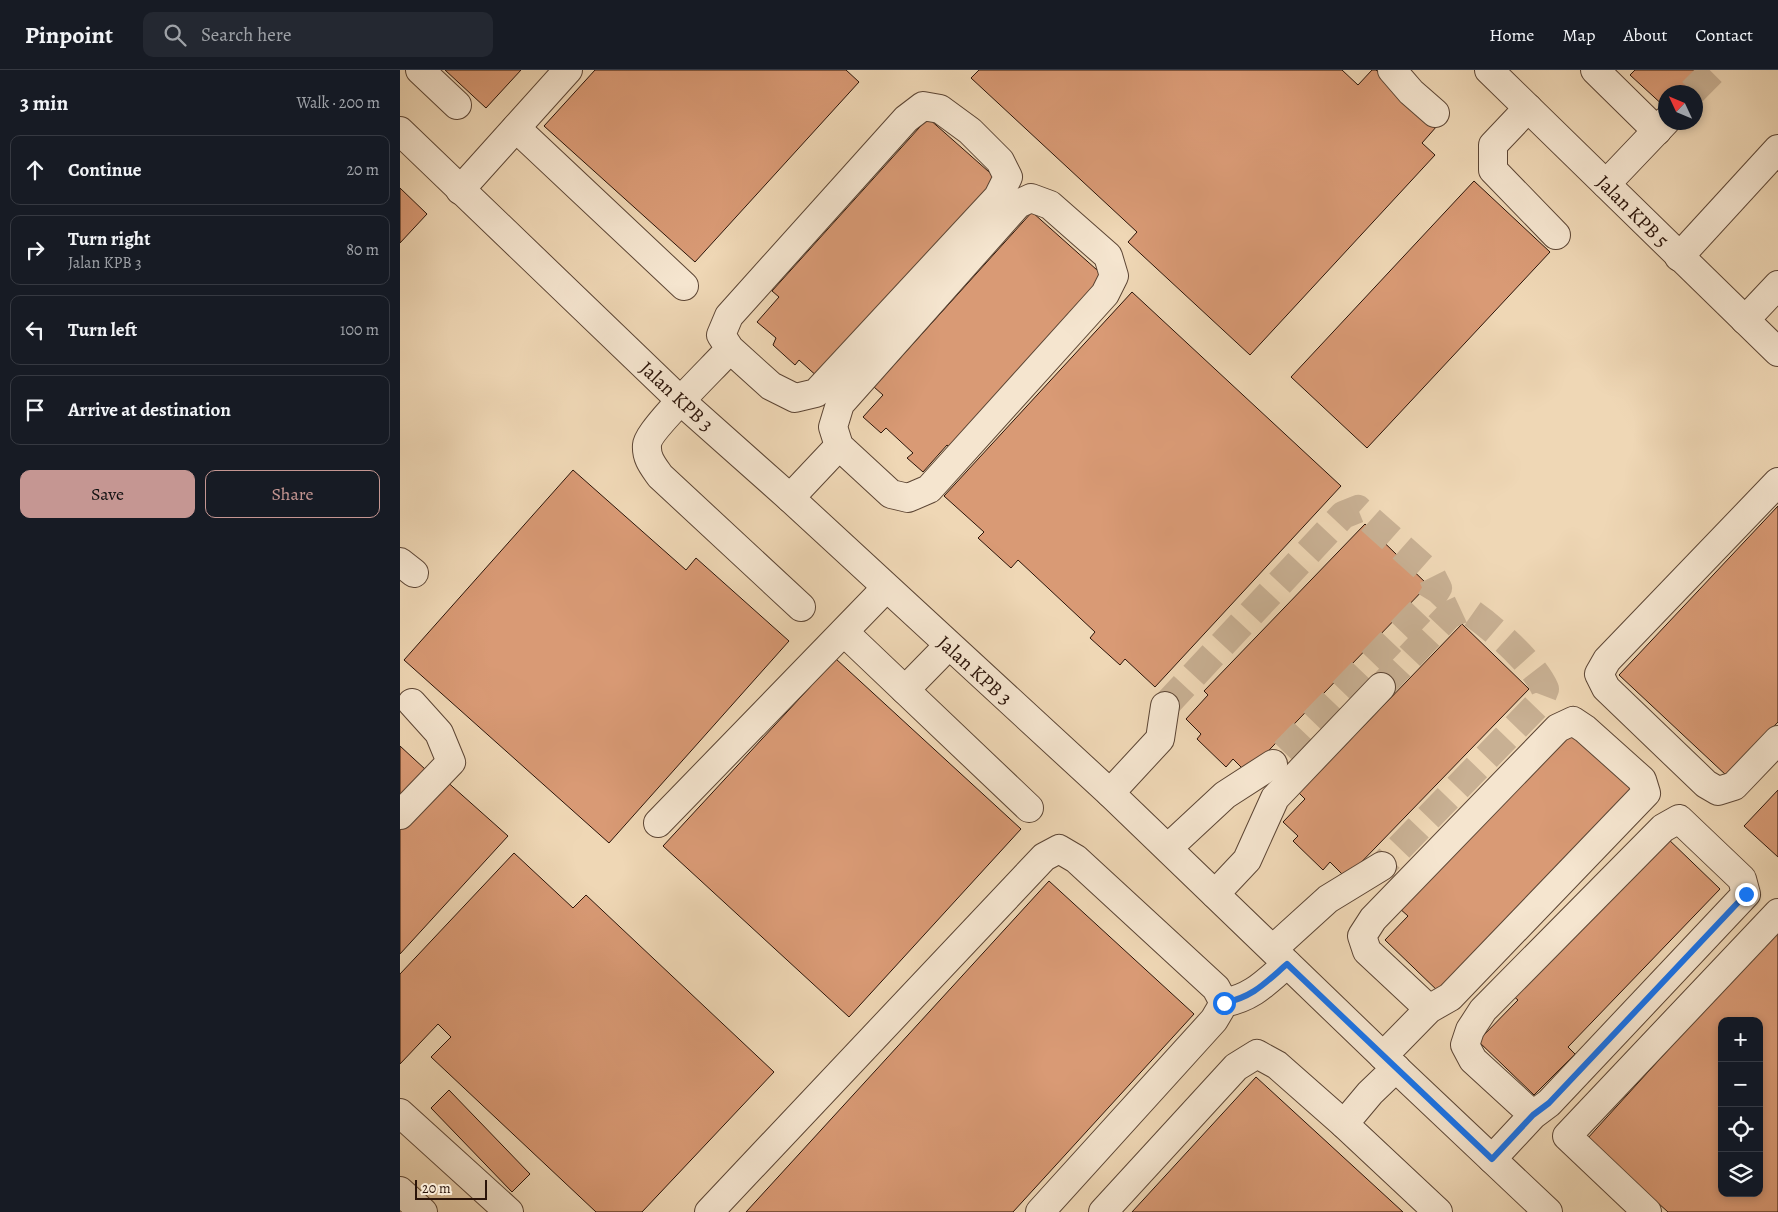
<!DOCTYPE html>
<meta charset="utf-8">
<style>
:root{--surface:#171b24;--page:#242831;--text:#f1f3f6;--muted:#9ea1a6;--line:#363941;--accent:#c59692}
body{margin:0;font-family:Alegreya,serif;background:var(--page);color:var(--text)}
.controls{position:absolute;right:15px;bottom:15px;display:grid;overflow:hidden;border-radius:10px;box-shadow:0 2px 8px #0003}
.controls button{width:45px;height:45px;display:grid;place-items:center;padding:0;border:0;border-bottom:1px solid var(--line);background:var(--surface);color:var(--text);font:25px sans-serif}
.compass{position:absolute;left:1258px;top:15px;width:45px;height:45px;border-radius:50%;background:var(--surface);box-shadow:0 2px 8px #0003;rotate:314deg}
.scale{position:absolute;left:15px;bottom:12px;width:72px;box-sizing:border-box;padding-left:5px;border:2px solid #2b1409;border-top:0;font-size:14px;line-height:18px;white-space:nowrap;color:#2b1409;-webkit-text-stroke:4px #f5e5cf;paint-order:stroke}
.stop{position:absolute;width:15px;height:15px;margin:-11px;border:4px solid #1a73e8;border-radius:50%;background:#fff}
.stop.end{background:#1a73e8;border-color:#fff;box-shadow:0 1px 5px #0008}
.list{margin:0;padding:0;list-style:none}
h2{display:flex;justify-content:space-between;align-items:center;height:65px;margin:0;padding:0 20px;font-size:21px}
h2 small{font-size:16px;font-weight:400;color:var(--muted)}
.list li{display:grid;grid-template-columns:32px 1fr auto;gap:15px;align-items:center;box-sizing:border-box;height:70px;margin:0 10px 10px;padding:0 10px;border:1px solid var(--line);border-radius:10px}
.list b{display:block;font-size:19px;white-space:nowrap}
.list p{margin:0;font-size:16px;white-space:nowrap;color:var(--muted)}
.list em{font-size:16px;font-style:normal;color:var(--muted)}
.actions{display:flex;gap:10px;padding:15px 20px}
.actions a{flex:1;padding:11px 0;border:1px solid var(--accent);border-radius:10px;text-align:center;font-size:18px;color:var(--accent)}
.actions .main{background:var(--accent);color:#111}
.icon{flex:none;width:28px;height:28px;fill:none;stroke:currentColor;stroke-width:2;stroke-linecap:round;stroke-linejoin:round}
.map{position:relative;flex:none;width:1378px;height:1142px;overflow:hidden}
header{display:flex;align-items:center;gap:30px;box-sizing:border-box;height:70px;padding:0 25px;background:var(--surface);border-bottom:1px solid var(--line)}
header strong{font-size:24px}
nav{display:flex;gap:28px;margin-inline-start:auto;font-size:18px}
.search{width:350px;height:45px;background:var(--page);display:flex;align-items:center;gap:12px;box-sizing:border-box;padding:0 18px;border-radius:10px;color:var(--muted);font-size:19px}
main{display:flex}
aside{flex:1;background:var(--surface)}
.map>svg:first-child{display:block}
</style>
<header>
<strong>Pinpoint</strong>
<div class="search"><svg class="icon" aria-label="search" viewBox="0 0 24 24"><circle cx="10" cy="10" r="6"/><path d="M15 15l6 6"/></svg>Search here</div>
<nav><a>Home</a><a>Map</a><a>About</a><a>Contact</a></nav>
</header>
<main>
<aside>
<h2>3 min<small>Walk · 200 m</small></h2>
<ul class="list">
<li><svg class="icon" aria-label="ahead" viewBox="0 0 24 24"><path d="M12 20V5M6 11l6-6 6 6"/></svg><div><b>Continue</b></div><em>20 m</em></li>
<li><svg class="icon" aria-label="right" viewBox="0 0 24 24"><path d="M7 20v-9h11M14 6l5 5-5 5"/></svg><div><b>Turn right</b><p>Jalan KPB 3</p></div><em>80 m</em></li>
<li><svg class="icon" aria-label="left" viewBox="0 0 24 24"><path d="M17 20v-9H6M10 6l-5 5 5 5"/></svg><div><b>Turn left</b></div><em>100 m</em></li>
<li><svg class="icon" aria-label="arrive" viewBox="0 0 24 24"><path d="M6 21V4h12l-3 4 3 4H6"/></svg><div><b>Arrive at destination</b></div></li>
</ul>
<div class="actions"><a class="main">Save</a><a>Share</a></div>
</aside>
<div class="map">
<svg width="1378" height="1142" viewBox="0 0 1378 1142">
<rect width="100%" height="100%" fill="#efd7b5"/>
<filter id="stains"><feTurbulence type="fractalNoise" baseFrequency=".004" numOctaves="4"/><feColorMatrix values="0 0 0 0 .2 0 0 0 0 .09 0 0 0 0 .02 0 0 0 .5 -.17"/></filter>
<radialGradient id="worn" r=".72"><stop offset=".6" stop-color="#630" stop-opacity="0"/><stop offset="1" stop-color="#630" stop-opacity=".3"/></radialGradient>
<g fill="#d99a75" stroke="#2b1409" fill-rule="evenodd">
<path d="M 45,0 L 121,0 L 86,38 Z"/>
<path d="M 195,0 L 446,0 L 459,12 L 295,192 L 144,56 Z"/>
<path d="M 579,0 L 942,0 L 958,15 L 972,0 L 976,0 L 1037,56 L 1022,73 L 1035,85 L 850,285 L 728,172 L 737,162 L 571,8 Z"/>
<path d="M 1235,0 L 1302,0 L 1281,22 L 1266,22 L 1266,38 L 1230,5 Z"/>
<path d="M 528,48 L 597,109 L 419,308 L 399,290 L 395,295 L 373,275 L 376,268 L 357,252 L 379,227 L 372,221 Z"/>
<path d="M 1074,111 L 1150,182 L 967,378 L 891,307 Z"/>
<path d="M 0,118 L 27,144 L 0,173 Z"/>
<path d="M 632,142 L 706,208 L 552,379 L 547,375 L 523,402 L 507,388 L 513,383 L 486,358 L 481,363 L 463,347 L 483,325 L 474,317 Z"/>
<path d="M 732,222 L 941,416 L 755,617 L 725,589 L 720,595 L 690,568 L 695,562 L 618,490 L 611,498 L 578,468 L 584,462 L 544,426 Z"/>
<path d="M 173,400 L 286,500 L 296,488 L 389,571 L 209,773 L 4,590 Z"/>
<path d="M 1378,436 L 1378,652 L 1327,706 L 1219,605 Z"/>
<path d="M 965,454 L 1028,515 L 847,703 L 833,689 L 826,697 L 797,669 L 801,664 L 786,649 L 808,625 L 804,621 Z"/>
<path d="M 1062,554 L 1129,619 L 946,808 L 930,792 L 923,800 L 893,771 L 898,766 L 883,752 L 905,729 L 899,723 Z"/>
<path d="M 436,589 L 621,759 L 449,947 L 263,776 Z"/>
<path d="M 1172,660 L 1238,724 L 1042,925 L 985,870 L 1008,846 L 999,838 Z"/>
<path d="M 0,676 L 26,700 L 0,729 Z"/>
<path d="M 44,709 L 108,766 L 0,884 L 0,757 Z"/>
<path d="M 1378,720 L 1378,787 L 1344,756 Z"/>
<path d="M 1265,766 L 1320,819 L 1168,977 L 1175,984 L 1134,1025 L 1078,971 L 1118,930 L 1112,925 Z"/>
<path d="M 114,783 L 173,838 L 186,825 L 374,1002 L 242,1142 L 196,1142 L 31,987 L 51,967 L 38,954 L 0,994 L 0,904 Z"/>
<path d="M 649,811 L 794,944 L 613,1142 L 346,1142 Z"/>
<path d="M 1378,859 L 1378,1142 L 1268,1142 L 1187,1069 ZM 1322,951 L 1359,951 L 1359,1123 L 1322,1123 Z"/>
<path d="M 856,1007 L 1003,1142 L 732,1142 Z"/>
<path d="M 49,1020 L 130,1104 L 112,1122 L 31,1038 Z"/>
</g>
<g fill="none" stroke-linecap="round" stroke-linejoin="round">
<g stroke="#c8b093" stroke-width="28" stroke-dasharray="28 14" stroke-linecap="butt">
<path d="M 1292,22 L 1314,0"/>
<path d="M 981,617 L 1049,545 L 1064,538 C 1088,553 1134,593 1145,619 L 1140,632 L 982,796"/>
<path d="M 765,636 L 943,445 L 958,439 L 1031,504 L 1038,518 L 1030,531 L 873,694"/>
</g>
<g stroke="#5c4534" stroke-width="30">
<g id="minor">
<path d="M 20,0 L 57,35"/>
<path d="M 992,0 L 1011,22 L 1035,43"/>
<path d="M 1089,0 L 1378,282"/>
<path d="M 1195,0 L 1257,61"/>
<path d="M 1128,38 L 1093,75 L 1093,100 L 1156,165"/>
<path d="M 116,58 L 284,216"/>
<path d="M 0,61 L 282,332 L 390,428 L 710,723 L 983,986 L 1148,1142"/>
<path d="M 1206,114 L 1266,51"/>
<path d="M 60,120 L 168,0"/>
<path d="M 631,128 L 650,135 L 708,186 L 714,206 L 705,224 L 529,419 L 508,428 L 491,424 L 439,376 L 433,357 L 440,334 L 618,134 Z"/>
<path d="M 1279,187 L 1378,79"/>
<path d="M 1345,250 L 1378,215"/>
<path d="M 330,279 L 371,316 L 395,328 L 416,323 L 598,127 L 608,107 L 600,91 L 570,61 L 540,39 L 523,36 L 506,49 L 329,246 L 321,265 L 330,279 C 316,295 248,360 247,375 C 246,388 253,396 260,406 L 401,537"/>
<path d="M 1378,412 L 1207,590 L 1199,604 L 1206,618 L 1306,714 L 1318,721 L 1334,716 L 1378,670"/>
<path d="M 390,428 L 439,376"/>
<path d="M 0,492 L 14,503"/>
<path d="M 444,562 L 629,738"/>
<path d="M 505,620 L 548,576"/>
<path d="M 710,723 L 760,669 L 765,636"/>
<path d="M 0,745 L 51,692 L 39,663 L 12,633"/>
<path d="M 258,753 L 486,518"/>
<path d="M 768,778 L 825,725 L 873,694"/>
<path d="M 815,824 L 847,790 L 875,728 L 981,617"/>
<path d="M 873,879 L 928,829 L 982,796"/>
<path d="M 983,986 L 1029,939 L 967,881 L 962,866 L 973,849 L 1158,658 L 1173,651 L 1185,659 L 1242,710 L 1246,723 L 1050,927 L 1029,939"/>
<path d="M 996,998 L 970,1023 L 944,1054 L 1038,1142"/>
<path d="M 0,1043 L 109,1142"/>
<path d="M 1092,1089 L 1133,1045 L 1073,990 L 1065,975 L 1070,960 L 1083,940 L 1263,758 L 1279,749 L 1342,809 L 1346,824 L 1149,1033 L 1133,1045"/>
<path d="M 0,1121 L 23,1142"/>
<path d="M 309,1142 L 644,787 L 659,779 L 676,789 L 816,918 L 824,933"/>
<path d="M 640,1142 L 814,950 L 824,933 C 853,927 865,913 887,894"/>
<path d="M 703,1142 L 836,997 L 857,984 L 877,995 L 944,1054"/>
<path d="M 1247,1142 L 1167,1066 L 1378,843"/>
</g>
</g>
<use href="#minor" stroke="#f5e5cf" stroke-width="28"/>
</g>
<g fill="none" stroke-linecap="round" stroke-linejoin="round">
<path stroke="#1a73e8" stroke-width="6" d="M 824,933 C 853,927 865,913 887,894 L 1092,1089 L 1133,1045 L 1149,1033 L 1346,824"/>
</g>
<g text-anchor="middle" stroke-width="4" stroke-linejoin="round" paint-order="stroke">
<g font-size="20" fill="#2b1409" stroke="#f5e5cf">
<text transform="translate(1233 141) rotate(45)" y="7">Jalan KPB 5</text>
<text transform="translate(277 326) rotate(43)" y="7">Jalan KPB 3</text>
<text transform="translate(575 600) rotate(42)" y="7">Jalan KPB 3</text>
</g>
</g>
<rect width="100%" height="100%" filter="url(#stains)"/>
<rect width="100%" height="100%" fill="url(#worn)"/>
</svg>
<div class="controls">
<button>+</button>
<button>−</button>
<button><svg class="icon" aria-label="locate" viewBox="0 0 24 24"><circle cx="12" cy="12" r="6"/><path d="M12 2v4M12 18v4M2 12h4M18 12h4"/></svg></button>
<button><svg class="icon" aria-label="layers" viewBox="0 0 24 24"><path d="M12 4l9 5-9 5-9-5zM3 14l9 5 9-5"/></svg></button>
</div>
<svg class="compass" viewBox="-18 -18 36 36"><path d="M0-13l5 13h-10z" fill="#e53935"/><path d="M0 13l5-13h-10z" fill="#9ea1a6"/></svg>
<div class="scale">20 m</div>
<div class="stop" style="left:824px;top:933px"></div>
<div class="stop end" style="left:1346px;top:824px"></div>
</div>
</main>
